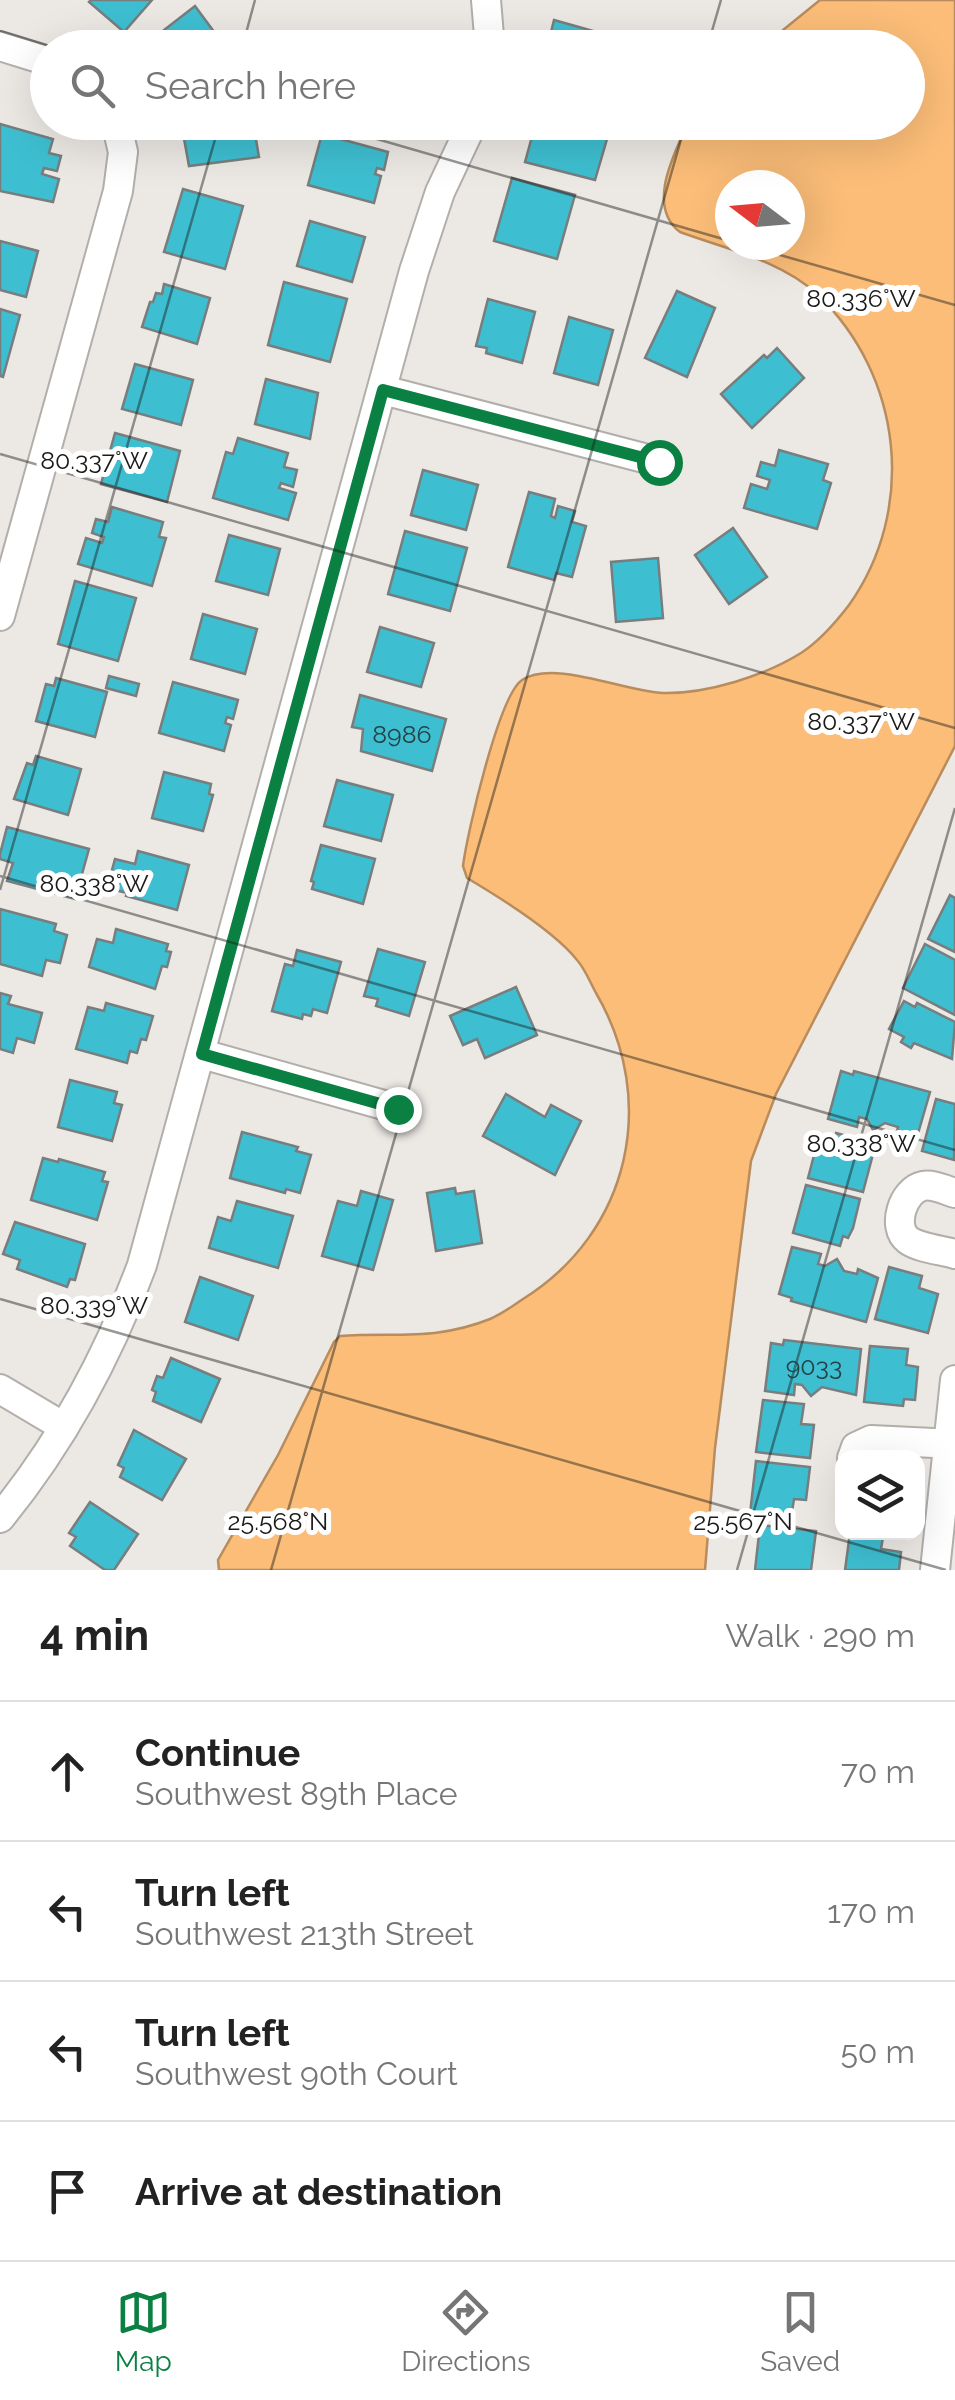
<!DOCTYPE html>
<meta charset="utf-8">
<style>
:root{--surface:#fff;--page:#f2f2f2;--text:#222;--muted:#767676;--line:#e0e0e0;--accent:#0b8043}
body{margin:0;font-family:Raleway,sans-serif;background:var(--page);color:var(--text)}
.controls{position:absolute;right:30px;bottom:30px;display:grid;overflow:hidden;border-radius:20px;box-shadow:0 10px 40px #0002}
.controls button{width:90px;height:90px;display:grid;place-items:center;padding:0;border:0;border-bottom:2px solid var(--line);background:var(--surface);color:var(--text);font:50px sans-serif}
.compass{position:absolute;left:715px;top:170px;width:90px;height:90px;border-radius:50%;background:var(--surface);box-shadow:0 10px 40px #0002;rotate:286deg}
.stop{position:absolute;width:30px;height:30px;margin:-22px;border:8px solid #0b8043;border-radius:50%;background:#fff}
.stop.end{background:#0b8043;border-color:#fff;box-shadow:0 2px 10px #0008}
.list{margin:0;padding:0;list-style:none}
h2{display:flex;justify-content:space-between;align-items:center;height:130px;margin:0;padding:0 40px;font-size:42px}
h2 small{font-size:32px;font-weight:400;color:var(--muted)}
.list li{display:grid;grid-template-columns:65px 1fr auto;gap:30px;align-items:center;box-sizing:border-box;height:140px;padding:0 40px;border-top:2px solid var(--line)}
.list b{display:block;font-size:38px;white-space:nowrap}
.list p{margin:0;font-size:32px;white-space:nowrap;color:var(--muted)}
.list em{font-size:32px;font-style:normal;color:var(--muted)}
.icon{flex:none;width:55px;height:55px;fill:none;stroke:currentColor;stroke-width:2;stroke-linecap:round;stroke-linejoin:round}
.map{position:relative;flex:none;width:955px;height:1570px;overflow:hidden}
.search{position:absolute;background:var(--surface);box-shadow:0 10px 40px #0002;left:30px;right:30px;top:30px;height:110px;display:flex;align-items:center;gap:25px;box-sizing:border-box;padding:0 35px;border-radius:55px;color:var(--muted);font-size:38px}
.sheet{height:690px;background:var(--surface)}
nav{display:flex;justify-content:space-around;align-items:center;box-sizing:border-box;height:140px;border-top:2px solid var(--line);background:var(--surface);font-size:28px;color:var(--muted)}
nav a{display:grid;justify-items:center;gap:5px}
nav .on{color:var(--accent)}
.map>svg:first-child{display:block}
</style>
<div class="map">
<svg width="955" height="1570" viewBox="0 0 955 1570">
<rect width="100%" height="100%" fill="#ece9e5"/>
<path fill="#fbbd78" stroke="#b88c5c" stroke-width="2.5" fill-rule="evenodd" d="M 820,0 L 955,0 L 955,746 L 776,1094 L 751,1161 L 715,1448 L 705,1570 L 219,1570 L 218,1560 L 278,1455 L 334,1342 L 340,1336 C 396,1332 435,1341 490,1319 C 502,1314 513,1306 523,1299 C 630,1232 659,1101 596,993 C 590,982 585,969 577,960 C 554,931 499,897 467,878 L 463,866 C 467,834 499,695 522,680 C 554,659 626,692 663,693 C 707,694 764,676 801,653 C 818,642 836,622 849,605 C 917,509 903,376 817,294 C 780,260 726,249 680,232 C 646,206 674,154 688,123 L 908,122 L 908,48 L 762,47 ZM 730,185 L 790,185 L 790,245 L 730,245 Z"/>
<g fill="#3ebfd1" stroke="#787d7e" stroke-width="2.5">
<path d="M 91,0 L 152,0 L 124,32 L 89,2 Z"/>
<path d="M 195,6 L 226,48 L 143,48 L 142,47 Z"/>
<path d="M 554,20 L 629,41 L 627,48 L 547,48 Z"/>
<path d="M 181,122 L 253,122 L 259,157 L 189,166 Z"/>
<path d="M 536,122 L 558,122 L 607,139 L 595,180 L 525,162 Z"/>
<path d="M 0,124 L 53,139 L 49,153 L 61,156 L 57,171 L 44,168 L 42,174 L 59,179 L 53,202 L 0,191 Z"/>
<path d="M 322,134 L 388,152 L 384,170 L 377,168 L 375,174 L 381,176 L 374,203 L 308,185 Z"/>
<path d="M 512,178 L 575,195 L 557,259 L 494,241 Z"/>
<path d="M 183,189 L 243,206 L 225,269 L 164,252 Z"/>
<path d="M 310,221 L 365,237 L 352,282 L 297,266 Z"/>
<path d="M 0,241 L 38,251 L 26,297 L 0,290 Z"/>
<path d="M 284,282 L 347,299 L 330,362 L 268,345 Z"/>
<path d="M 164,284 L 210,298 L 197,344 L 142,327 L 150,302 L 153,302 L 156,293 L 162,294 Z"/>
<path d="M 677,291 L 715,308 L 687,377 L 645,358 Z"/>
<path d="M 488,299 L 535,312 L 522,363 L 486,353 L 487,348 L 476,346 Z"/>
<path d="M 0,309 L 20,315 L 3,377 L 0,376 Z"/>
<path d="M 569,317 L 613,330 L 598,385 L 554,373 Z"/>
<path d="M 777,348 L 804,378 L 752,428 L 721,394 L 764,355 L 767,358 Z"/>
<path d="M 135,364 L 193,380 L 181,425 L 122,409 Z"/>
<path d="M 266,379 L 318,393 L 310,439 L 255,424 Z"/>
<path d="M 115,433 L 180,451 L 167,502 L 101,484 L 108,458 L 117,460 L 119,454 L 110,451 Z"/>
<path d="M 238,438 L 288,453 L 284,467 L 297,470 L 293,487 L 281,483 L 279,488 L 296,493 L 288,520 L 213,498 L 226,452 L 233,454 Z"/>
<path d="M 779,450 L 828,464 L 823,480 L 831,483 L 817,529 L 744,508 L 751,484 L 767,489 L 770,480 L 757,476 L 761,462 L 775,466 Z"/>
<path d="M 423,470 L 478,485 L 466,530 L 411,515 Z"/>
<path d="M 529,492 L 555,499 L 551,516 L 555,518 L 558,506 L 575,511 L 572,522 L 586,526 L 572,577 L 556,573 L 554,580 L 508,567 Z"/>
<path d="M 112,507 L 163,522 L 159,537 L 166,538 L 152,586 L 78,564 L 86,538 L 102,543 L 104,537 L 92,533 L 96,519 L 108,522 Z"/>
<path d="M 733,528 L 767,577 L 729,604 L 695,555 Z"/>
<path d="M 405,531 L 467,548 L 450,611 L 388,594 Z"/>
<path d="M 229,535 L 280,549 L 268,595 L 216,581 Z"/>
<path d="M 658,558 L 663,618 L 616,622 L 611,562 Z"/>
<path d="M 75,581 L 136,598 L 118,661 L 58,644 Z"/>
<path d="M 203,614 L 257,629 L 245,674 L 191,659 Z"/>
<path d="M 380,627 L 434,643 L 421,687 L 367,672 Z"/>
<path d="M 109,676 L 139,684 L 136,696 L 106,688 Z"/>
<path d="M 56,678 L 107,692 L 95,737 L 36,721 L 46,684 L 54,686 Z"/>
<path d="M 173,682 L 238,700 L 233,719 L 227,717 L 225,723 L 231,725 L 224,751 L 159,733 Z"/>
<path d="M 360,695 L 446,719 L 432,771 L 361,751 L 363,729 L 352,727 Z"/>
<path d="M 36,756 L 81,769 L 68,815 L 14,799 L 27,763 L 33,765 Z"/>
<path d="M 164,772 L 211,784 L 209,794 L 213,795 L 203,831 L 152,818 Z"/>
<path d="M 337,780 L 393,795 L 381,841 L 324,826 Z"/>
<path d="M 7,827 L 89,849 L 75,899 L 7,881 L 13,863 L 0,859 L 0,854 Z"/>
<path d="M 321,845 L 375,859 L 363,904 L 312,889 L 314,882 L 311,881 Z"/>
<path d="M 138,851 L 189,865 L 177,910 L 126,896 L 127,893 L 107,888 L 115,859 L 135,864 Z"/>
<path d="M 950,895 L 955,898 L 955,952 L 928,939 Z"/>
<path d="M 0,909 L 56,924 L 54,931 L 67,935 L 60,963 L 46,960 L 42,976 L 0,964 Z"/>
<path d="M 116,929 L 168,944 L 166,951 L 171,952 L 167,967 L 162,966 L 155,989 L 89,967 L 97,939 L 113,943 Z"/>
<path d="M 925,944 L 955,960 L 955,1015 L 903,988 Z"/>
<path d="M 378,949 L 425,962 L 409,1016 L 376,1006 L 378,999 L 364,996 Z"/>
<path d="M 297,950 L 341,962 L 327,1013 L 313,1009 L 311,1016 L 303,1014 L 302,1019 L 272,1011 L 285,964 L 293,966 Z"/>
<path d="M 516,987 L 537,1035 L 485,1058 L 477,1039 L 463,1045 L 450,1016 Z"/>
<path d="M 0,993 L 11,996 L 8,1004 L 42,1013 L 34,1043 L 17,1038 L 13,1053 L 0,1049 Z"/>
<path d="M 904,1001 L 915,1007 L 917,1003 L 955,1022 L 952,1059 L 914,1043 L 911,1048 L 901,1042 L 904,1037 L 889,1029 Z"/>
<path d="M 106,1003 L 153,1016 L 146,1040 L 141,1039 L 137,1053 L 130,1051 L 127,1063 L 76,1049 L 88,1007 L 104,1011 Z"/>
<path d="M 841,1071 L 853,1075 L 854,1071 L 930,1092 L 917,1137 L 897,1131 L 898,1127 L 885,1123 L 873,1130 L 867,1119 L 859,1117 L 857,1127 L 828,1119 Z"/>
<path d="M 70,1080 L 117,1092 L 114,1103 L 122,1105 L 112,1141 L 58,1127 Z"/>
<path d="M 506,1094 L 545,1117 L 551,1105 L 581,1121 L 555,1175 L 483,1136 Z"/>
<path d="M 936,1099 L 955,1104 L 954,1160 L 922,1151 Z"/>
<path d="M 242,1132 L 298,1147 L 296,1151 L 311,1155 L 300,1193 L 286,1189 L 285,1193 L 230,1178 Z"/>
<path d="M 836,1133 L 869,1142 L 867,1152 L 873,1154 L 863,1192 L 808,1178 L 818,1140 L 833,1144 Z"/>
<path d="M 43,1158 L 58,1162 L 59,1159 L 105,1172 L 102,1181 L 108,1182 L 97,1220 L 31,1200 Z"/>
<path d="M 806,1185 L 860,1199 L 853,1228 L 848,1238 L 843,1236 L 840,1246 L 793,1233 Z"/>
<path d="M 455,1188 L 456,1194 L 474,1191 L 482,1243 L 436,1251 L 427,1193 Z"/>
<path d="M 361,1191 L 393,1200 L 373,1270 L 322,1256 L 338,1201 L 357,1206 Z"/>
<path d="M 237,1201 L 293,1216 L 278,1268 L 209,1248 L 218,1217 L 231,1221 Z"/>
<path d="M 15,1222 L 85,1244 L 75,1280 L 70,1279 L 67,1287 L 17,1269 L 20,1260 L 3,1254 Z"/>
<path d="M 792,1247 L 821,1254 L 818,1264 L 825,1266 L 837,1259 L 844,1271 L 857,1274 L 858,1269 L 878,1278 L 866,1322 L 791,1301 L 792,1298 L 779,1294 Z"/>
<path d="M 889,1267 L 922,1276 L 919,1288 L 938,1294 L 928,1333 L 875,1319 Z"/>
<path d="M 200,1277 L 253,1296 L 238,1340 L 185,1322 Z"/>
<path d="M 784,1340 L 861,1349 L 856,1395 L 822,1387 L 811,1396 L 802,1385 L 795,1384 L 794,1395 L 765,1391 L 771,1343 L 783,1345 Z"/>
<path d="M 870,1346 L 908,1349 L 906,1365 L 918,1367 L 915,1400 L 904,1399 L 903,1406 L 864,1402 Z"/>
<path d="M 171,1358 L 220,1379 L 201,1422 L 153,1401 L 156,1392 L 152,1390 L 157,1376 L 163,1378 Z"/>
<path d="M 763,1400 L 804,1404 L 801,1424 L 814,1425 L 810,1458 L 756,1452 Z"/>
<path d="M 134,1430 L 186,1459 L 162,1500 L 120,1477 L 124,1468 L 118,1465 Z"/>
<path d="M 756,1461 L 810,1467 L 806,1500 L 794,1499 L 791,1518 L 750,1514 Z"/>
<path d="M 90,1502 L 138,1534 L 114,1570 L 105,1570 L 70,1546 L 76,1537 L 69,1533 Z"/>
<path d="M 760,1525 L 816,1531 L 811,1570 L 755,1570 Z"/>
<path d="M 850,1533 L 883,1537 L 881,1549 L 901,1552 L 899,1570 L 845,1570 Z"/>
</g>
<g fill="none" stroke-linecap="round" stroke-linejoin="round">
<g stroke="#b2afab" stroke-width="32">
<g id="street">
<path d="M 486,0 L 490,48"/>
<path d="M 0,46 L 48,61"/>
<path d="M 383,390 L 659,462"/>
<path d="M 0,616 L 118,191 L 123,152 L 116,122"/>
<path d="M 202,1054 L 398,1109"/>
<path d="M 955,1193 C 945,1190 933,1184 923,1186 C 903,1190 891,1227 908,1240 C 919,1248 941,1250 955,1254"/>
<path d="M 0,1389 L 64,1427"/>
<path d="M 852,1458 L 856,1447 L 871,1440 L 955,1444"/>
<path d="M 0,1518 C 62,1442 108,1357 142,1265 L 414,271 L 440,192 L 473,122"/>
<path d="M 935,1570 L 955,1380"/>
</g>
</g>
<use href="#street" stroke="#fff" stroke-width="28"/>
</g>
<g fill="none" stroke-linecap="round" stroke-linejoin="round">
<path stroke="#0b8043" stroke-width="12" d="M 398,1109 L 202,1054 L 383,390 L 659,462"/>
</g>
<path fill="none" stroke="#1b1a19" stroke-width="2.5" stroke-opacity="0.45" d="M 0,31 L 56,48M 242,48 L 255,0M 707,48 L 721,0M 318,122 L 730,241M 745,245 L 955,305M 0,454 L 955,728M 0,876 L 955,1150M 0,890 L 220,122M 0,1299 L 946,1570M 271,1570 L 686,122M 737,1570 L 955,808"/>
<g text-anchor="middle" stroke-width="10" stroke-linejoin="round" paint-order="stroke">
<g font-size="25" fill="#244347">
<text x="402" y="743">8986</text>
<text x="814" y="1375">9033</text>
</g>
</g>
<g font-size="25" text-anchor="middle" fill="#1b1a19" stroke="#fff" stroke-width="10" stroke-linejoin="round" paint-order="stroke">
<text x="861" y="307">80.336°W</text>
<text x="94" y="469">80.337°W</text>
<text x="861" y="730">80.337°W</text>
<text x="94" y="892">80.338°W</text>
<text x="861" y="1152">80.338°W</text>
<text x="94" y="1314">80.339°W</text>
<text x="278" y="1530">25.568°N</text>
<text x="743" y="1530">25.567°N</text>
</g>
</svg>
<div class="controls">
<button><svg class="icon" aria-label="layers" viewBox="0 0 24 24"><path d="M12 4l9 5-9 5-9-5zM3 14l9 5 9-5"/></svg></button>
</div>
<svg class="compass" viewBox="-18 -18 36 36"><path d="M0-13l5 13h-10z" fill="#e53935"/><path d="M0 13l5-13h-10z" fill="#767676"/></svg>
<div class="stop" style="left:659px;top:462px"></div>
<div class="stop end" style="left:398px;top:1109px"></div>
<div class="search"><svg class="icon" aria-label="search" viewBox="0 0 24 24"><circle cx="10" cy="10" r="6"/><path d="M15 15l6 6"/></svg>Search here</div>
</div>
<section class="sheet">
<h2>4 min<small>Walk · 290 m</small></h2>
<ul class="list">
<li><svg class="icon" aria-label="ahead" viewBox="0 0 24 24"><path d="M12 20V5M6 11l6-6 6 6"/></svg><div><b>Continue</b><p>Southwest 89th Place</p></div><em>70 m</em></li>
<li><svg class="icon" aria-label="left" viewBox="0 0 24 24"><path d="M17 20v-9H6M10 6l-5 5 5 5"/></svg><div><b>Turn left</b><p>Southwest 213th Street</p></div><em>170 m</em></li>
<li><svg class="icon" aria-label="left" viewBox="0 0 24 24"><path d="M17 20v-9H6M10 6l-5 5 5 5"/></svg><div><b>Turn left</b><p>Southwest 90th Court</p></div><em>50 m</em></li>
<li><svg class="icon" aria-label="arrive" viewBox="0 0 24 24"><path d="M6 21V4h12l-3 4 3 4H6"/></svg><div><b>Arrive at destination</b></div></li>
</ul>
</section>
<nav>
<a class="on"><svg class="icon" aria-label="map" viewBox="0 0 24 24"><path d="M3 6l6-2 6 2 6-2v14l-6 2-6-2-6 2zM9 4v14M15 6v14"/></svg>Map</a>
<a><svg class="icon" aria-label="directions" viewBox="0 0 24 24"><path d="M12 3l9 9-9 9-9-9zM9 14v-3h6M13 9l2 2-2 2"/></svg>Directions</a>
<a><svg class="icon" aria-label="saved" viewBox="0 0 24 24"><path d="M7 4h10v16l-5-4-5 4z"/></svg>Saved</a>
</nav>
